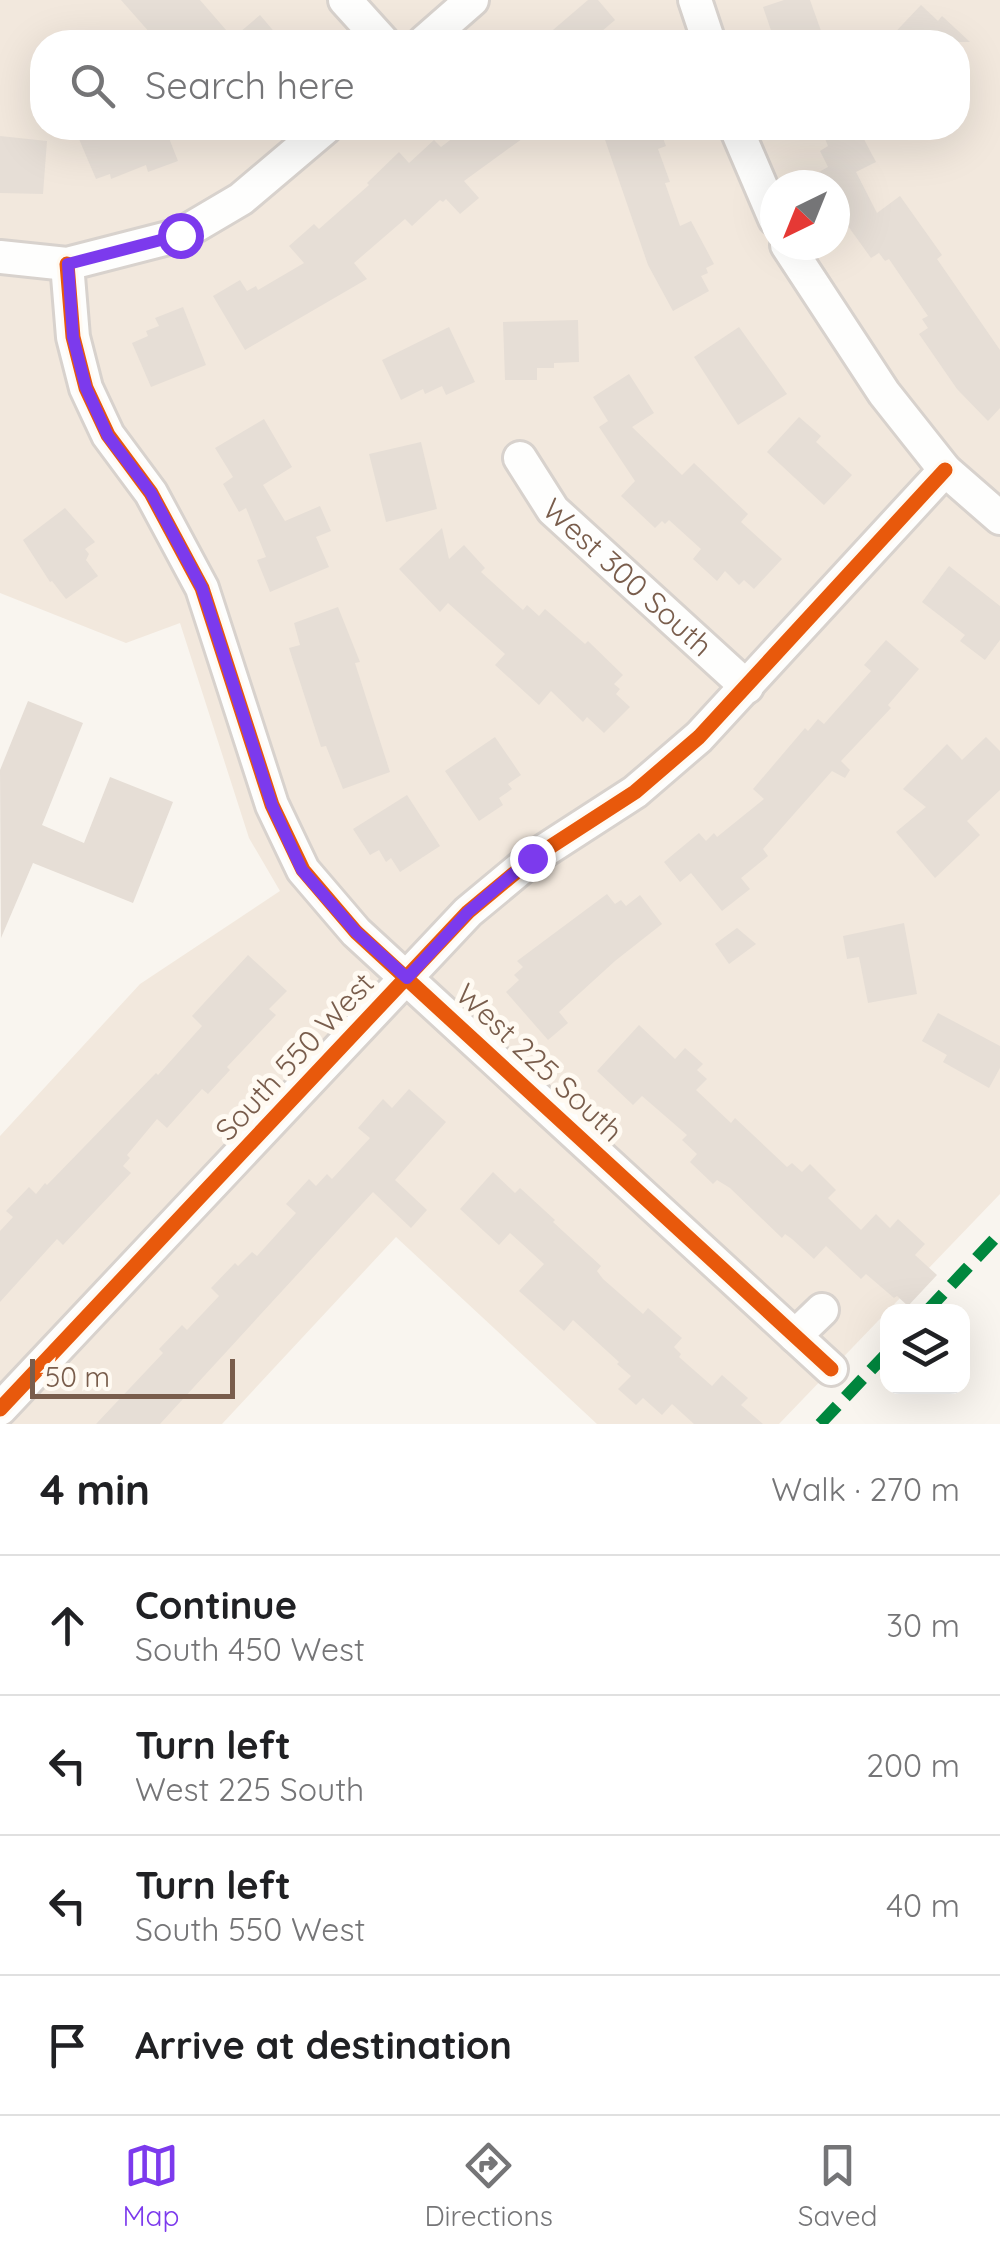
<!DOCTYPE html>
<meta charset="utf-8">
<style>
:root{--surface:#fff;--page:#f6f6f6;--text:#202124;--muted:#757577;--line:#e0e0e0;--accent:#7c3aed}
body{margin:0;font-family:Quicksand,sans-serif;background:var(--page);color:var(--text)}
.controls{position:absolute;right:30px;bottom:30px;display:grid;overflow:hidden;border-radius:20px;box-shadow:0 10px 40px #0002}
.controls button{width:90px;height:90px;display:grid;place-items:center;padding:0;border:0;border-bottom:2px solid var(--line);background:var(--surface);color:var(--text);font:50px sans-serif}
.compass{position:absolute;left:760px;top:170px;width:90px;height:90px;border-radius:50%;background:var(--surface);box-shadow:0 10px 40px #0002;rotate:223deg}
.scale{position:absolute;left:30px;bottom:25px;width:205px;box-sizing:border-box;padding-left:10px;border:5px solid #795d4c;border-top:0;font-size:28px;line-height:35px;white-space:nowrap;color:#795d4c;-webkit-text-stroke:8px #fffaf2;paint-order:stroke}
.stop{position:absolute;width:30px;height:30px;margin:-22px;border:8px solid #7c3aed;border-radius:50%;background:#fff}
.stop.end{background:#7c3aed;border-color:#fff;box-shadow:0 2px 10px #0008}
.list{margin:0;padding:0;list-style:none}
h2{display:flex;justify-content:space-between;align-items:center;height:130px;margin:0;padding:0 40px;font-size:42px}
h2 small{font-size:32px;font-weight:400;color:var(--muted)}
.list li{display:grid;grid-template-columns:65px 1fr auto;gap:30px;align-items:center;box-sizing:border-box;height:140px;padding:0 40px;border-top:2px solid var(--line)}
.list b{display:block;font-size:38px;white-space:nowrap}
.list p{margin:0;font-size:32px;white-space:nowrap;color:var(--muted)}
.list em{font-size:32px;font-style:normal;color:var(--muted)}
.icon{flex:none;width:55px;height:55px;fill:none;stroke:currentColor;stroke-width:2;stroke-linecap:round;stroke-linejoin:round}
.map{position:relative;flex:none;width:1000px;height:1424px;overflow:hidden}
.search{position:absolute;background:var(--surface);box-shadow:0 10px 40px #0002;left:30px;right:30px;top:30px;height:110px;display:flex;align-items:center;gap:25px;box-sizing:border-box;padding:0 35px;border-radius:40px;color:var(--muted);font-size:38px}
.sheet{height:690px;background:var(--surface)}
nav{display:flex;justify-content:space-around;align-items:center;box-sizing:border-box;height:140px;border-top:2px solid var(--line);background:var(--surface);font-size:28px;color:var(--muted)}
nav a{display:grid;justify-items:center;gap:5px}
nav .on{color:var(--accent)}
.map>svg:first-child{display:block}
</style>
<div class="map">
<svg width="1000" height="1424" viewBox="0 0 1000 1424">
<rect width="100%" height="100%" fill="#f9f5ef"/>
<path fill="#f2e8dd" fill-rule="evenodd" d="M 0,0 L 1000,0 L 1000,1194 L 779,1424 L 597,1424 L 396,1237 L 222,1424 L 0,1424 L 0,1136 L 140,984 L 280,891 L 249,838 L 180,623 L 126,643 L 0,593 ZM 42,42 L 958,42 L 958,128 L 42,128 ZM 775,185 L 835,185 L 835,245 L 775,245 Z"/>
<g fill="#e6ded6">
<path d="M 121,0 L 200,0 L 233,38 L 260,15 L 283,42 L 158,42 Z"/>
<path d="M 588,0 L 598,0 L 615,20 L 589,42 L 539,42 Z"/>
<path d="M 784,0 L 810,0 L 825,42 L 775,42 L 763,7 Z"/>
<path d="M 921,5 L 938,21 L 942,16 L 970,42 L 886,42 Z"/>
<path d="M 107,128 L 165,128 L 178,161 L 148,172 L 146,165 L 111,179 L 110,174 L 96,179 L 79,139 Z"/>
<path d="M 466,128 L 537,128 L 464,181 L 479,198 L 460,214 L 446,199 L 443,202 L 440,200 L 412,226 L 405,219 L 354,263 L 367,279 L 245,350 L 213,296 L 240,280 L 247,291 L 256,286 L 258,290 L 304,263 L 289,246 L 314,224 L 319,229 L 369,185 L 367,183 L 399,152 L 409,163 L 434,140 L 441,147 Z"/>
<path d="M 601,128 L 659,128 L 666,146 L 658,149 L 670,182 L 665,183 L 680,226 L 691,221 L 714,264 L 706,268 L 708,273 L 701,276 L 709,291 L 673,311 L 648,265 Z"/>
<path d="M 840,128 L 858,128 L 876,162 L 856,172 L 877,213 L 900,196 L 942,255 L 937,259 L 1000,350 L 1000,408 L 988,421 L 957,389 L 919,334 L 928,328 L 922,319 L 928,316 L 889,259 L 885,261 L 879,253 L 871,258 L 835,208 L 835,185 L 795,185 L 828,167 L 820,151 L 828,146 L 824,136 Z"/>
<path d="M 0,136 L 47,141 L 43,194 L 0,193 Z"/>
<path d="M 183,307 L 206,365 L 151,387 L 132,343 L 148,336 L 146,331 L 159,326 L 155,318 Z"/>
<path d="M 578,320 L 579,362 L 554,363 L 554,368 L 537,368 L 537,380 L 505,380 L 503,322 Z"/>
<path d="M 449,327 L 475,382 L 446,395 L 442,386 L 425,394 L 423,389 L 401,400 L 382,360 Z"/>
<path d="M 739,327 L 787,394 L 738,425 L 694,357 Z"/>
<path d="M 629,374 L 654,413 L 632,427 L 682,475 L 694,463 L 748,514 L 741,522 L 782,559 L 754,589 L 744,580 L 739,585 L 725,571 L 717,581 L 693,559 L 701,549 L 669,520 L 665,524 L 662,521 L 655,528 L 621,496 L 635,481 L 599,427 L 608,421 L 593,397 Z"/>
<path d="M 799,417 L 821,436 L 816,442 L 852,475 L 824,505 L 767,452 Z"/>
<path d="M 264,419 L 292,467 L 263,485 L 285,521 L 320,506 L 331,531 L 316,537 L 329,567 L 270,592 L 257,560 L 266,557 L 246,508 L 239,512 L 223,484 L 233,477 L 215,448 Z"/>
<path d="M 421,442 L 437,509 L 386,522 L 369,454 Z"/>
<path d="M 65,508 L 95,542 L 85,549 L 89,554 L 86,560 L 98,576 L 66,599 L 52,581 L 50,582 L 23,540 Z"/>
<path d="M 442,528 L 449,559 L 464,545 L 485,568 L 481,572 L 523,610 L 527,605 L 539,616 L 545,609 L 585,644 L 588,641 L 623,675 L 614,684 L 620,689 L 616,694 L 630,707 L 604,733 L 587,717 L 583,722 L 551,691 L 539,705 L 495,665 L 505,654 L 448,603 L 440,612 L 399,569 Z"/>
<path d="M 949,566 L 1000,606 L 1000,640 L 985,660 L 960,641 L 965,635 L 922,602 Z"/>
<path d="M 338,607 L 360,662 L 355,663 L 390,772 L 343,789 L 326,746 L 321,747 L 289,648 L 300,645 L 294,623 Z"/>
<path d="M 886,640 L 919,669 L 888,705 L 891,708 L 841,761 L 850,770 L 845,778 L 832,771 L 763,849 L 768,856 L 741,878 L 750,889 L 722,911 L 691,873 L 680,882 L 664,862 L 699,833 L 706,841 L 714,833 L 717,837 L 764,799 L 753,789 L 805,728 L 808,731 L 818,719 L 824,724 L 871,671 L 864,665 Z"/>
<path d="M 28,701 L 83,723 L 42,825 L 84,843 L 110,777 L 173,802 L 133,903 L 33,863 L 1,938 L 0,770 Z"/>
<path d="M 495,737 L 521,775 L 508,784 L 512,789 L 499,798 L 503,805 L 479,821 L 445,771 Z"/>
<path d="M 986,737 L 1000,751 L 1000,790 L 967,821 L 980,835 L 935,878 L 896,832 L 926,807 L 903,789 L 947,744 L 962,760 Z"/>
<path d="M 407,795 L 440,846 L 400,872 L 391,858 L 386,862 L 379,850 L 370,855 L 353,829 Z"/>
<path d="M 607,894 L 615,904 L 621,900 L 626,906 L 640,895 L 662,924 L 615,961 L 559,1012 L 568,1023 L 548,1040 L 506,992 L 519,980 L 514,975 L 523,967 L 517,961 Z"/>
<path d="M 904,923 L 917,994 L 868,1003 L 859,957 L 847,959 L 843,936 Z"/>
<path d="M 737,928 L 756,944 L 729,964 L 715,944 Z"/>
<path d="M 248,955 L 287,991 L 269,1009 L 276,1015 L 227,1067 L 230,1070 L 208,1094 L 202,1089 L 167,1128 L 157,1119 L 127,1155 L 130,1158 L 123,1166 L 131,1173 L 63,1245 L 57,1239 L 0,1302 L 0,1231 L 13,1217 L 6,1211 L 29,1187 L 36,1194 L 45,1183 L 47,1185 L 156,1073 L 158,1075 L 202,1026 L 192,1016 Z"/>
<path d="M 938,1013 L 1000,1046 L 1000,1068 L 989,1088 L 943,1062 L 947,1055 L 922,1041 Z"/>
<path d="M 639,1025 L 675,1059 L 685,1048 L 703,1064 L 697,1070 L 707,1079 L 696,1090 L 731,1123 L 735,1118 L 787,1167 L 792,1163 L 802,1172 L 810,1164 L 836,1190 L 828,1198 L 861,1230 L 876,1214 L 890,1228 L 898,1219 L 925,1244 L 915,1255 L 937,1275 L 908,1306 L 897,1296 L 894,1298 L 866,1274 L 861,1279 L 826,1246 L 814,1259 L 792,1239 L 785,1234 L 782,1238 L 730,1188 L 717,1180 L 713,1184 L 690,1162 L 697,1154 L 682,1140 L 687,1135 L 642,1096 L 633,1105 L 597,1071 Z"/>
<path d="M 409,1089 L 446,1122 L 395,1180 L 427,1210 L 411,1228 L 373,1192 L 160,1424 L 96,1424 L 163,1353 L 159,1349 L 182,1325 L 187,1330 L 219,1296 L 211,1288 L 235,1263 L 238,1266 L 252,1252 L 257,1256 L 296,1213 L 286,1204 L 309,1179 L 316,1186 L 327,1174 L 332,1179 L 370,1138 L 358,1128 L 383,1099 L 392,1108 Z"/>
<path d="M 493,1172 L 515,1193 L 520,1188 L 555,1220 L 553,1222 L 601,1266 L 597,1271 L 603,1279 L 643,1314 L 648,1308 L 682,1338 L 674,1347 L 681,1354 L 679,1357 L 712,1386 L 722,1375 L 748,1398 L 741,1405 L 763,1424 L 694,1424 L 672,1404 L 662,1415 L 643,1398 L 636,1405 L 618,1389 L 631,1376 L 617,1364 L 619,1362 L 573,1320 L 564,1331 L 519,1291 L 544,1264 L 510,1233 L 499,1245 L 460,1209 Z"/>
</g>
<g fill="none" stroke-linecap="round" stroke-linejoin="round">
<g stroke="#d8d2cd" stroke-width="38">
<g id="street">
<path d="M 345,0 L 383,42"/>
<path d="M 695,0 L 709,42"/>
<path d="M 424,42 L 472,0"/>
<path d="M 736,128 L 775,219"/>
<path d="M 787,245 L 884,393 L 945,470 L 1000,518"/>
<path d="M 0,257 L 67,264 L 180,235 L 241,199 L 325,128"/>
<path d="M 67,264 L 73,337 L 86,388 L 108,435 L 151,493 L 202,588 L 272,805 L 303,870 L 356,932 L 831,1369"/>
<path id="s1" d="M 520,458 L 553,510 L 747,687"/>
<path d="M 795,1336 L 822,1310"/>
<path d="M 0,1409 L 468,912 L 533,858 L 635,792 L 699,737 L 945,470"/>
</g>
</g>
<use href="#street" stroke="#fefefd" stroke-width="32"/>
<g stroke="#00873e" stroke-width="12" stroke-dasharray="25 12" stroke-linecap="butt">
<path d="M 926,1312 L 1000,1233"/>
<path d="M 820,1424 L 888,1352"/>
</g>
<g stroke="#fffaf2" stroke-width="21">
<g id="cycleway">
<path d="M 67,264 L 73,337 L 86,388 L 108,435 L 151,493 L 202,588 L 272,805 L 303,870 L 356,932 L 831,1369"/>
<path d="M 0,1409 L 468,912 L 533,858 L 635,792 L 699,737 L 945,470"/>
</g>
</g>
<use href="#cycleway" stroke="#e8590c" stroke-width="15"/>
</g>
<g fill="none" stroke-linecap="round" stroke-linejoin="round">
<path stroke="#7c3aed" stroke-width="12" d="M 180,235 L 68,264 L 73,337 L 86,388 L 108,436 L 151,493 L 202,588 L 272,805 L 302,870 L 356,932 L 407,978 L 468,912 L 532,858"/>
</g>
<g text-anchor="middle" stroke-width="10" stroke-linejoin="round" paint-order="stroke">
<g font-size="30" fill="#795d4c" stroke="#fffaf2">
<text dy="10" stroke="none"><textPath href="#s1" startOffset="162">West 300 South</textPath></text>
<text transform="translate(295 1057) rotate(-47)" y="10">South 550 West</text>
<text transform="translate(539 1063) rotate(43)" y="10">West 225 South</text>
</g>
</g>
</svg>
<div class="controls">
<button><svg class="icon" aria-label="layers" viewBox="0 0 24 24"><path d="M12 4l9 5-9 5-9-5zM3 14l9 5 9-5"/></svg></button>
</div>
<svg class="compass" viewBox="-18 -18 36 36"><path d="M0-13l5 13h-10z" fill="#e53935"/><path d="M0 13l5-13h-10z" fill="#757577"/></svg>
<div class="scale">50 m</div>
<div class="stop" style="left:180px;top:235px"></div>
<div class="stop end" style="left:532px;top:858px"></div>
<div class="search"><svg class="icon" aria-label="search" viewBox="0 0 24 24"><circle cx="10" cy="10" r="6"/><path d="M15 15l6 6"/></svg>Search here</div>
</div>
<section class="sheet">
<h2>4 min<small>Walk · 270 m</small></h2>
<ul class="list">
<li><svg class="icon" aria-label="ahead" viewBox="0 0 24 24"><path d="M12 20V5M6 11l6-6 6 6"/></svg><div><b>Continue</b><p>South 450 West</p></div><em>30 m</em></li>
<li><svg class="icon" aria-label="left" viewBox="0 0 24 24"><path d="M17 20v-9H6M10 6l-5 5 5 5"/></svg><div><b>Turn left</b><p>West 225 South</p></div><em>200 m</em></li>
<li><svg class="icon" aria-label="left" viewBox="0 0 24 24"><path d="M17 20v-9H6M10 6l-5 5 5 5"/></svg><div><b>Turn left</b><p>South 550 West</p></div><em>40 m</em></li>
<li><svg class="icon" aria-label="arrive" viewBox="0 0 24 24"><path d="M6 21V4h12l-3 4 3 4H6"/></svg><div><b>Arrive at destination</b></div></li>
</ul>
</section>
<nav>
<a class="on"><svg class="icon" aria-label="map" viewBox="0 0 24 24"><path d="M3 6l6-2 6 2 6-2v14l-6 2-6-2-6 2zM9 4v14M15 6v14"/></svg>Map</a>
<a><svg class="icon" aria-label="directions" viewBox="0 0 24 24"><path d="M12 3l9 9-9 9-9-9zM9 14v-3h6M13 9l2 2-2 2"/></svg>Directions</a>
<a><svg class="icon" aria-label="saved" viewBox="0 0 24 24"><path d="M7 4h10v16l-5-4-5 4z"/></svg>Saved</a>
</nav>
